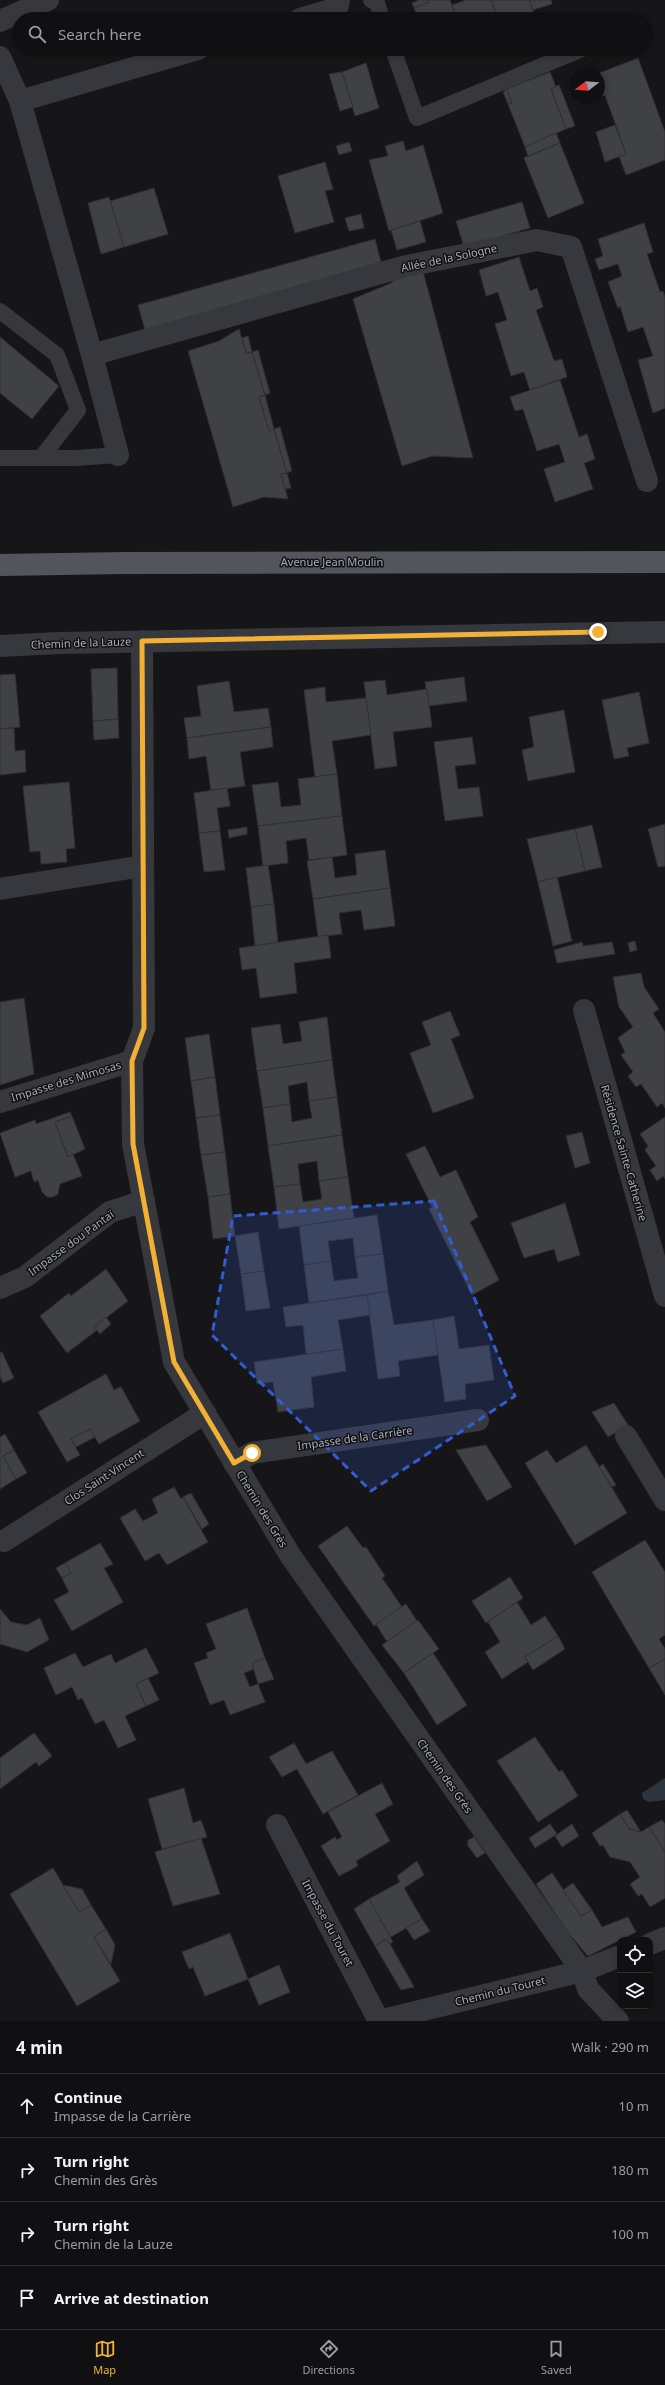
<!DOCTYPE html>
<meta charset="utf-8">
<style>
:root{--surface:#101012;--page:#19191b;--text:#f1f3f6;--muted:#9c9d9f;--line:#303032;--accent:#f2b134}
body{margin:0;font-family:"Noto Sans",sans-serif;background:var(--page);color:var(--text)}
.controls{position:absolute;right:12px;bottom:12px;display:grid;overflow:hidden;border-radius:8px;box-shadow:0 2px 6px #0003}
.controls button{width:36px;height:36px;display:grid;place-items:center;padding:0;border:0;border-bottom:1px solid var(--line);background:var(--surface);color:var(--text);font:20px sans-serif}
.compass{position:absolute;left:569px;top:68px;width:36px;height:36px;border-radius:50%;background:var(--surface);box-shadow:0 2px 6px #0003;rotate:253deg}
.stop{position:absolute;width:12px;height:12px;margin:-9px;border:3px solid #f2b134;border-radius:50%;background:#fff}
.stop.end{background:#f2b134;border-color:#fff;box-shadow:0 1px 4px #0008}
.list{margin:0;padding:0;list-style:none}
h2{display:flex;justify-content:space-between;align-items:center;height:52px;margin:0;padding:0 16px;font-size:17px}
h2 small{font-size:13px;font-weight:400;color:var(--muted)}
.list li{display:grid;grid-template-columns:26px 1fr auto;gap:12px;align-items:center;box-sizing:border-box;height:64px;padding:0 16px;border-top:1px solid var(--line)}
.list b{display:block;font-size:15px;white-space:nowrap}
.list p{margin:0;font-size:13px;white-space:nowrap;color:var(--muted)}
.list em{font-size:13px;font-style:normal;color:var(--muted)}
.icon{flex:none;width:22px;height:22px;fill:none;stroke:currentColor;stroke-width:2;stroke-linecap:round;stroke-linejoin:round}
.map{position:relative;flex:none;width:665px;height:2021px;overflow:hidden}
.search{position:absolute;background:var(--surface);box-shadow:0 2px 6px #0003;left:12px;right:12px;top:12px;height:44px;display:flex;align-items:center;gap:10px;box-sizing:border-box;padding:0 14px;border-radius:22px;color:var(--muted);font-size:15px}
.sheet{height:308px;background:var(--surface)}
nav{display:flex;justify-content:space-around;align-items:center;box-sizing:border-box;height:56px;border-top:1px solid var(--line);background:var(--surface);font-size:11px;color:var(--muted)}
nav a{display:grid;justify-items:center;gap:2px}
nav .on{color:var(--accent)}
.map>svg:first-child{display:block}
</style>
<div class="map">
<svg width="665" height="2021" viewBox="0 0 665 2021">
<rect width="100%" height="100%" fill="#161618"/>
<path fill="#2c353c" d="M 665,1778 L 665,1800 L 649,1802 L 643,1799 L 642,1793 Z"/>
<g fill="#404145" stroke="#303034">
<path d="M 419,0 L 428,0 L 429,2 L 414,8 L 412,3 Z"/>
<path d="M 428,0 L 450,0 L 457,19 L 418,19 L 414,8 L 429,2 Z"/>
<path d="M 466,0 L 491,0 L 498,19 L 457,19 L 452,5 Z"/>
<path d="M 491,0 L 529,0 L 536,19 L 498,19 Z"/>
<path d="M 529,0 L 551,0 L 552,4 L 533,10 Z"/>
<path d="M 638,58 L 665,132 L 665,160 L 626,175 L 619,156 L 626,154 L 605,95 L 599,97 L 599,74 L 597,74 Z"/>
<path d="M 366,63 L 379,108 L 355,116 L 342,72 Z"/>
<path d="M 342,72 L 353,107 L 340,111 L 329,74 Z"/>
<path d="M 550,72 L 556,87 L 551,89 L 566,129 L 525,147 L 508,104 L 512,103 L 507,89 Z"/>
<path d="M 559,85 L 575,126 L 566,129 L 551,89 Z"/>
<path d="M 507,89 L 512,103 L 508,104 L 503,92 Z"/>
<path d="M 615,125 L 626,154 L 605,162 L 596,132 Z"/>
<path d="M 556,133 L 560,143 L 528,156 L 525,147 Z"/>
<path d="M 403,141 L 406,151 L 423,145 L 443,213 L 389,231 L 369,160 L 388,156 L 385,146 Z"/>
<path d="M 349,142 L 352,151 L 339,155 L 336,146 Z"/>
<path d="M 560,143 L 584,203 L 548,218 L 524,158 Z"/>
<path d="M 325,162 L 333,189 L 325,191 L 334,222 L 295,233 L 278,176 Z"/>
<path d="M 154,188 L 168,234 L 124,247 L 110,201 Z"/>
<path d="M 109,197 L 124,247 L 101,254 L 88,203 Z"/>
<path d="M 522,202 L 530,228 L 464,247 L 456,221 Z"/>
<path d="M 361,214 L 364,228 L 349,231 L 345,218 Z"/>
<path d="M 420,221 L 426,242 L 397,250 L 391,230 Z"/>
<path d="M 644,223 L 653,252 L 647,254 L 660,292 L 663,291 L 665,297 L 665,408 L 653,413 L 638,360 L 653,356 L 643,327 L 628,332 L 620,306 L 618,308 L 608,282 L 622,276 L 618,264 L 599,270 L 595,259 L 603,256 L 598,239 Z"/>
<path d="M 375,239 L 381,262 L 145,330 L 138,305 Z"/>
<path d="M 519,257 L 530,291 L 537,288 L 543,307 L 536,310 L 554,361 L 562,359 L 567,377 L 530,390 L 524,372 L 511,376 L 495,324 L 507,320 L 498,292 L 486,296 L 479,270 Z"/>
<path d="M 421,264 L 473,458 L 432,456 L 402,466 L 353,299 L 389,284 Z"/>
<path d="M 239,329 L 246,353 L 252,352 L 265,395 L 259,397 L 269,431 L 274,429 L 287,473 L 281,474 L 288,499 L 264,497 L 233,507 L 188,351 L 219,341 Z"/>
<path d="M 248,336 L 252,352 L 246,353 L 242,338 Z"/>
<path d="M 0,337 L 59,386 L 32,419 L 0,393 Z"/>
<path d="M 258,350 L 270,393 L 265,395 L 252,352 Z"/>
<path d="M 560,380 L 579,437 L 587,434 L 595,459 L 584,463 L 593,489 L 555,502 L 544,469 L 565,462 L 559,444 L 537,451 L 523,409 L 515,411 L 510,397 Z"/>
<path d="M 265,395 L 274,429 L 269,431 L 259,397 Z"/>
<path d="M 280,427 L 292,471 L 287,473 L 274,429 Z"/>
<path d="M 287,473 L 291,488 L 285,489 L 281,474 Z"/>
<path d="M 117,668 L 118,719 L 93,721 L 91,669 Z"/>
<path d="M 15,674 L 20,727 L 0,729 L 0,675 Z"/>
<path d="M 464,677 L 467,701 L 429,706 L 425,682 Z"/>
<path d="M 385,680 L 387,695 L 427,689 L 432,727 L 393,732 L 397,766 L 375,769 L 364,682 Z"/>
<path d="M 229,681 L 234,712 L 268,708 L 271,727 L 187,738 L 184,718 L 201,716 L 197,686 Z"/>
<path d="M 325,687 L 326,702 L 366,698 L 371,735 L 332,741 L 337,774 L 315,777 L 304,690 Z"/>
<path d="M 639,692 L 649,743 L 627,748 L 629,756 L 614,759 L 602,700 Z"/>
<path d="M 564,710 L 575,772 L 528,781 L 522,750 L 534,747 L 529,717 Z"/>
<path d="M 118,719 L 119,738 L 94,740 L 93,721 Z"/>
<path d="M 271,727 L 273,747 L 240,752 L 245,786 L 211,791 L 206,756 L 189,759 L 187,738 Z"/>
<path d="M 14,728 L 15,751 L 25,750 L 26,772 L 0,775 L 0,729 Z"/>
<path d="M 472,737 L 476,764 L 455,766 L 458,789 L 479,787 L 483,816 L 445,821 L 434,742 Z"/>
<path d="M 337,774 L 342,816 L 258,826 L 252,785 L 278,782 L 281,807 L 301,805 L 298,779 Z"/>
<path d="M 69,782 L 75,848 L 66,849 L 67,862 L 41,864 L 40,851 L 30,852 L 23,786 Z"/>
<path d="M 227,788 L 230,806 L 217,808 L 220,831 L 199,833 L 194,793 Z"/>
<path d="M 342,816 L 347,855 L 309,860 L 306,838 L 286,841 L 288,863 L 263,866 L 258,826 Z"/>
<path d="M 665,824 L 665,866 L 658,867 L 648,829 Z"/>
<path d="M 592,825 L 602,867 L 585,871 L 575,829 Z"/>
<path d="M 247,827 L 247,834 L 229,838 L 228,830 Z"/>
<path d="M 575,829 L 585,871 L 538,882 L 527,839 Z"/>
<path d="M 220,831 L 225,870 L 204,872 L 199,833 Z"/>
<path d="M 385,850 L 390,888 L 313,899 L 307,861 L 332,857 L 335,878 L 357,875 L 355,854 Z"/>
<path d="M 268,865 L 274,904 L 251,907 L 246,868 Z"/>
<path d="M 557,877 L 572,941 L 553,946 L 538,882 Z"/>
<path d="M 390,888 L 395,926 L 364,930 L 361,910 L 339,913 L 342,934 L 318,937 L 313,899 Z"/>
<path d="M 274,904 L 278,943 L 255,946 L 251,907 Z"/>
<path d="M 328,935 L 331,958 L 294,963 L 297,993 L 260,998 L 256,968 L 242,970 L 239,948 Z"/>
<path d="M 635,941 L 637,950 L 630,952 L 628,943 Z"/>
<path d="M 582,942 L 583,946 L 612,942 L 615,954 L 557,963 L 554,950 Z"/>
<path d="M 641,973 L 644,987 L 659,1009 L 653,1013 L 665,1032 L 665,1108 L 662,1103 L 657,1107 L 641,1084 L 636,1087 L 628,1076 L 633,1072 L 621,1055 L 625,1052 L 618,1038 L 633,1027 L 619,1007 L 613,977 Z"/>
<path d="M 24,998 L 34,1074 L 0,1085 L 0,1002 Z"/>
<path d="M 450,1011 L 460,1035 L 451,1039 L 474,1098 L 433,1113 L 410,1053 L 431,1045 L 422,1022 Z"/>
<path d="M 327,1017 L 332,1060 L 257,1071 L 251,1028 L 280,1024 L 283,1044 L 302,1041 L 299,1022 Z"/>
<path d="M 209,1034 L 215,1077 L 191,1081 L 185,1038 Z"/>
<path d="M 332,1060 L 337,1097 L 309,1101 L 307,1082 L 288,1086 L 290,1104 L 263,1108 L 257,1071 Z"/>
<path d="M 215,1077 L 220,1115 L 196,1118 L 191,1081 Z"/>
<path d="M 337,1097 L 342,1135 L 268,1146 L 263,1108 L 290,1104 L 292,1122 L 312,1118 L 309,1101 Z"/>
<path d="M 70,1112 L 72,1116 L 55,1122 L 68,1157 L 73,1154 L 82,1176 L 60,1184 L 58,1194 L 53,1197 L 47,1197 L 42,1192 L 38,1180 L 34,1182 L 31,1171 L 15,1177 L 0,1133 L 35,1120 L 36,1124 Z"/>
<path d="M 220,1115 L 225,1152 L 201,1155 L 196,1118 Z"/>
<path d="M 72,1116 L 85,1149 L 68,1157 L 55,1122 Z"/>
<path d="M 665,1117 L 665,1179 L 663,1176 L 657,1181 L 650,1170 L 656,1166 L 645,1150 L 648,1146 L 640,1134 Z"/>
<path d="M 582,1132 L 590,1163 L 575,1168 L 566,1136 Z"/>
<path d="M 342,1135 L 348,1177 L 319,1181 L 317,1161 L 298,1164 L 300,1184 L 274,1187 L 268,1146 Z"/>
<path d="M 425,1146 L 440,1177 L 456,1170 L 478,1217 L 470,1222 L 499,1280 L 472,1295 L 429,1209 L 432,1207 L 406,1154 Z"/>
<path d="M 225,1152 L 230,1194 L 208,1197 L 201,1155 Z"/>
<path d="M 348,1177 L 354,1218 L 279,1229 L 274,1187 L 300,1184 L 303,1202 L 322,1199 L 319,1181 Z"/>
<path d="M 230,1194 L 235,1236 L 213,1239 L 208,1197 Z"/>
<path d="M 565,1203 L 580,1255 L 558,1262 L 554,1249 L 524,1258 L 511,1223 Z"/>
<path d="M 377,1215 L 383,1254 L 355,1257 L 353,1238 L 328,1241 L 331,1261 L 304,1265 L 299,1226 Z"/>
<path d="M 258,1232 L 264,1271 L 241,1274 L 235,1236 Z"/>
<path d="M 383,1254 L 388,1291 L 309,1303 L 304,1265 L 331,1261 L 334,1281 L 358,1278 L 355,1257 Z"/>
<path d="M 106,1269 L 128,1301 L 94,1327 L 97,1330 L 67,1353 L 40,1316 L 69,1293 L 71,1296 Z"/>
<path d="M 264,1271 L 270,1308 L 246,1311 L 241,1274 Z"/>
<path d="M 388,1291 L 394,1325 L 433,1320 L 438,1355 L 398,1361 L 400,1376 L 378,1379 L 367,1295 Z"/>
<path d="M 367,1295 L 370,1315 L 338,1320 L 343,1349 L 306,1354 L 303,1325 L 286,1327 L 283,1307 Z"/>
<path d="M 454,1316 L 459,1349 L 489,1345 L 494,1380 L 465,1384 L 466,1399 L 445,1402 L 433,1320 Z"/>
<path d="M 106,1317 L 111,1324 L 100,1334 L 94,1327 Z"/>
<path d="M 343,1349 L 346,1371 L 311,1377 L 314,1407 L 278,1412 L 273,1382 L 257,1384 L 254,1362 Z"/>
<path d="M 2,1352 L 14,1378 L 3,1383 L 0,1377 L 0,1353 Z"/>
<path d="M 106,1374 L 114,1390 L 121,1387 L 140,1421 L 99,1444 L 90,1429 L 71,1439 L 80,1455 L 67,1462 L 38,1412 Z"/>
<path d="M 614,1403 L 628,1425 L 608,1437 L 592,1412 Z"/>
<path d="M 90,1429 L 95,1437 L 76,1447 L 71,1439 Z"/>
<path d="M 5,1434 L 14,1450 L 3,1456 L 16,1479 L 0,1489 L 0,1437 Z"/>
<path d="M 486,1445 L 512,1487 L 487,1501 L 456,1450 Z"/>
<path d="M 586,1445 L 627,1513 L 575,1545 L 525,1463 L 547,1450 L 556,1463 Z"/>
<path d="M 14,1450 L 27,1473 L 16,1479 L 3,1456 Z"/>
<path d="M 603,1464 L 616,1485 L 612,1487 L 599,1467 Z"/>
<path d="M 174,1487 L 181,1499 L 183,1497 L 208,1542 L 167,1565 L 159,1553 L 145,1561 L 120,1518 L 135,1509 L 143,1521 L 158,1513 L 152,1499 Z"/>
<path d="M 191,1493 L 209,1524 L 202,1529 L 183,1497 Z"/>
<path d="M 347,1526 L 363,1548 L 366,1547 L 385,1576 L 382,1578 L 402,1607 L 374,1626 L 318,1546 Z"/>
<path d="M 645,1540 L 665,1572 L 665,1635 L 659,1639 L 665,1649 L 665,1659 L 649,1668 L 592,1572 Z"/>
<path d="M 100,1543 L 113,1564 L 104,1568 L 123,1602 L 72,1631 L 54,1600 L 69,1592 L 62,1578 L 71,1573 L 65,1563 Z"/>
<path d="M 65,1563 L 71,1573 L 62,1578 L 56,1568 Z"/>
<path d="M 510,1577 L 523,1598 L 486,1623 L 472,1601 Z"/>
<path d="M 517,1602 L 531,1625 L 545,1616 L 558,1636 L 525,1657 L 528,1662 L 502,1679 L 485,1652 L 500,1642 L 488,1622 Z"/>
<path d="M 406,1604 L 417,1621 L 387,1642 L 376,1624 Z"/>
<path d="M 247,1608 L 265,1658 L 252,1663 L 254,1669 L 244,1673 L 250,1687 L 258,1684 L 265,1702 L 230,1715 L 224,1700 L 210,1705 L 194,1663 L 208,1658 L 206,1653 L 216,1649 L 206,1624 Z"/>
<path d="M 0,1609 L 11,1622 L 27,1625 L 40,1618 L 49,1640 L 27,1652 L 0,1644 Z"/>
<path d="M 418,1620 L 439,1649 L 404,1673 L 382,1645 Z"/>
<path d="M 558,1636 L 565,1649 L 533,1670 L 525,1657 Z"/>
<path d="M 146,1648 L 159,1673 L 136,1684 L 146,1706 L 125,1716 L 136,1740 L 118,1748 L 104,1720 L 95,1724 L 82,1698 L 78,1700 L 72,1687 L 56,1695 L 44,1668 L 75,1653 L 83,1667 L 111,1654 L 115,1663 Z"/>
<path d="M 433,1653 L 467,1705 L 437,1725 L 404,1673 Z"/>
<path d="M 265,1658 L 274,1679 L 258,1684 L 252,1663 Z"/>
<path d="M 665,1659 L 665,1695 L 649,1668 Z"/>
<path d="M 148,1678 L 159,1700 L 146,1706 L 136,1684 Z"/>
<path d="M 34,1733 L 52,1756 L 39,1766 L 36,1762 L 0,1789 L 0,1758 Z"/>
<path d="M 535,1737 L 559,1772 L 562,1770 L 578,1796 L 538,1822 L 497,1761 Z"/>
<path d="M 294,1743 L 306,1764 L 332,1751 L 358,1795 L 323,1814 L 297,1769 L 282,1777 L 269,1757 Z"/>
<path d="M 382,1783 L 393,1804 L 375,1814 L 390,1841 L 356,1861 L 358,1866 L 339,1876 L 321,1846 L 335,1837 L 337,1840 L 342,1837 L 328,1812 Z"/>
<path d="M 184,1788 L 193,1823 L 201,1820 L 207,1837 L 162,1849 L 148,1799 Z"/>
<path d="M 627,1810 L 641,1832 L 629,1829 L 620,1814 Z"/>
<path d="M 620,1814 L 629,1829 L 641,1832 L 649,1827 L 665,1852 L 665,1898 L 650,1907 L 642,1894 L 638,1896 L 630,1884 L 640,1877 L 630,1862 L 610,1857 L 603,1845 L 600,1846 L 592,1833 Z"/>
<path d="M 662,1820 L 665,1824 L 665,1852 L 649,1827 Z"/>
<path d="M 550,1824 L 557,1834 L 535,1848 L 529,1838 Z"/>
<path d="M 572,1824 L 579,1836 L 562,1847 L 555,1836 Z"/>
<path d="M 474,1837 L 485,1853 L 477,1858 L 468,1846 L 468,1840 Z"/>
<path d="M 201,1838 L 220,1894 L 173,1906 L 155,1852 Z"/>
<path d="M 417,1861 L 424,1875 L 404,1888 L 422,1919 L 389,1938 L 369,1899 L 400,1882 L 397,1876 Z"/>
<path d="M 53,1868 L 79,1912 L 91,1905 L 106,1929 L 94,1937 L 120,1981 L 77,2006 L 10,1894 Z"/>
<path d="M 552,1873 L 581,1916 L 592,1910 L 602,1927 L 628,1917 L 636,1932 L 588,1956 L 567,1931 L 536,1884 Z"/>
<path d="M 573,1883 L 592,1910 L 581,1916 L 563,1890 Z"/>
<path d="M 63,1885 L 82,1889 L 91,1905 L 79,1912 Z"/>
<path d="M 369,1899 L 393,1942 L 390,1944 L 386,1939 L 375,1946 L 354,1909 Z"/>
<path d="M 422,1919 L 430,1931 L 414,1940 L 406,1928 Z"/>
<path d="M 106,1929 L 115,1945 L 111,1964 L 94,1937 Z"/>
<path d="M 230,1933 L 248,1979 L 205,1996 L 193,1967 L 189,1969 L 182,1952 Z"/>
<path d="M 386,1939 L 390,1944 L 414,1987 L 401,1990 L 375,1946 Z"/>
<path d="M 279,1965 L 290,1992 L 259,2005 L 248,1979 Z"/>
</g>
<g fill="none" stroke-linecap="round" stroke-linejoin="round">
<g stroke="#37383d" stroke-width="16">
<path d="M 371,0 L 377,3 L 382,19"/>
<path d="M 393,49 L 417,118 L 582,49"/>
<path d="M 0,311 L 57,355 L 78,410 L 41,458"/>
<path d="M 0,458 L 76,458 L 118,455"/>
</g>
<g stroke="#37383d" stroke-width="22">
<path d="M 300,19 L 337,8 L 339,0"/>
<path d="M 0,21 L 48,0"/>
<path d="M 0,57 L 20,101 L 92,355 L 118,455"/>
<path d="M 20,101 L 198,49"/>
<path d="M 92,355 L 402,267 L 537,240 L 571,247 L 647,481"/>
<path d="M 142,641 L 144,1028 L 132,1061 L 133,1144 L 174,1362 L 290,1555 L 582,1971 L 588,1989 L 618,2021"/>
<path d="M 0,646 L 59,643 L 665,632"/>
<path d="M 0,889 L 143,866"/>
<path d="M 584,1010 L 665,1296"/>
<path d="M 0,1102 L 132,1061"/>
<path d="M 0,1288 L 25,1277 L 110,1212 L 144,1201"/>
<path d="M 626,1436 L 665,1500"/>
<path d="M 234,1463 L 252,1453 L 478,1420"/>
<path d="M 4,1541 L 205,1413"/>
<path d="M 277,1825 L 379,2021"/>
<path d="M 650,1944 L 665,1938"/>
<path d="M 379,2021 L 582,1971 L 620,1956"/>
</g>
<path stroke="#53555c" stroke-width="22" d="M 0,565 L 124,563 L 665,562"/>
</g>
<g fill="none" stroke-linecap="round" stroke-linejoin="round">
<path stroke="#f2b134" stroke-width="5" d="M 252,1453 L 234,1463 L 174,1362 L 133,1144 L 132,1061 L 144,1028 L 142,641 L 598,632"/>
</g>
<path fill="#325cd3" fill-opacity="0.2" stroke="#325cd3" stroke-width="3" stroke-dasharray="8 5" stroke-linejoin="round" d="M 434,1201 L 515,1396 L 371,1491 L 212,1335 L 233,1216 Z"/>
<g text-anchor="middle" stroke-width="3" stroke-linejoin="round" paint-order="stroke">
<g font-size="11" fill="#a8adb8" stroke="#111113">
<text transform="translate(449 258) rotate(-12)" y="4">Allée de la Sologne</text>
<text x="332" y="566">Avenue Jean Moulin</text>
<text transform="translate(81 643) rotate(-2)" y="4">Chemin de la Lauze</text>
<text transform="translate(66 1081) rotate(-17)" y="4">Impasse des Mimosas</text>
<text transform="translate(624 1153) rotate(74)" y="4">Résidence Sainte-Catherine</text>
<text transform="translate(71 1243) rotate(-36)" y="4">Impasse dou Pantaï</text>
<text transform="translate(355 1438) rotate(-8)" y="4">Impasse de la Carrière</text>
<text transform="translate(104 1477) rotate(-33)" y="4">Clos Saint-Vincent</text>
<text transform="translate(262 1509) rotate(59)" y="4">Chemin des Grès</text>
<text transform="translate(445 1776) rotate(55)" y="4">Chemin des Grès</text>
<text transform="translate(328 1923) rotate(62)" y="4">Impasse du Touret</text>
<text transform="translate(500 1991) rotate(-14)" y="4">Chemin du Touret</text>
</g>
</g>
</svg>
<div class="controls">
<button><svg class="icon" aria-label="locate" viewBox="0 0 24 24"><circle cx="12" cy="12" r="6"/><path d="M12 2v4M12 18v4M2 12h4M18 12h4"/></svg></button>
<button><svg class="icon" aria-label="layers" viewBox="0 0 24 24"><path d="M12 4l9 5-9 5-9-5zM3 14l9 5 9-5"/></svg></button>
</div>
<svg class="compass" viewBox="-18 -18 36 36"><path d="M0-13l5 13h-10z" fill="#e53935"/><path d="M0 13l5-13h-10z" fill="#9c9d9f"/></svg>
<div class="stop" style="left:252px;top:1453px"></div>
<div class="stop end" style="left:598px;top:632px"></div>
<div class="search"><svg class="icon" aria-label="search" viewBox="0 0 24 24"><circle cx="10" cy="10" r="6"/><path d="M15 15l6 6"/></svg>Search here</div>
</div>
<section class="sheet">
<h2>4 min<small>Walk · 290 m</small></h2>
<ul class="list">
<li><svg class="icon" aria-label="ahead" viewBox="0 0 24 24"><path d="M12 20V5M6 11l6-6 6 6"/></svg><div><b>Continue</b><p>Impasse de la Carrière</p></div><em>10 m</em></li>
<li><svg class="icon" aria-label="right" viewBox="0 0 24 24"><path d="M7 20v-9h11M14 6l5 5-5 5"/></svg><div><b>Turn right</b><p>Chemin des Grès</p></div><em>180 m</em></li>
<li><svg class="icon" aria-label="right" viewBox="0 0 24 24"><path d="M7 20v-9h11M14 6l5 5-5 5"/></svg><div><b>Turn right</b><p>Chemin de la Lauze</p></div><em>100 m</em></li>
<li><svg class="icon" aria-label="arrive" viewBox="0 0 24 24"><path d="M6 21V4h12l-3 4 3 4H6"/></svg><div><b>Arrive at destination</b></div></li>
</ul>
</section>
<nav>
<a class="on"><svg class="icon" aria-label="map" viewBox="0 0 24 24"><path d="M3 6l6-2 6 2 6-2v14l-6 2-6-2-6 2zM9 4v14M15 6v14"/></svg>Map</a>
<a><svg class="icon" aria-label="directions" viewBox="0 0 24 24"><path d="M12 3l9 9-9 9-9-9zM9 14v-3h6M13 9l2 2-2 2"/></svg>Directions</a>
<a><svg class="icon" aria-label="saved" viewBox="0 0 24 24"><path d="M7 4h10v16l-5-4-5 4z"/></svg>Saved</a>
</nav>
